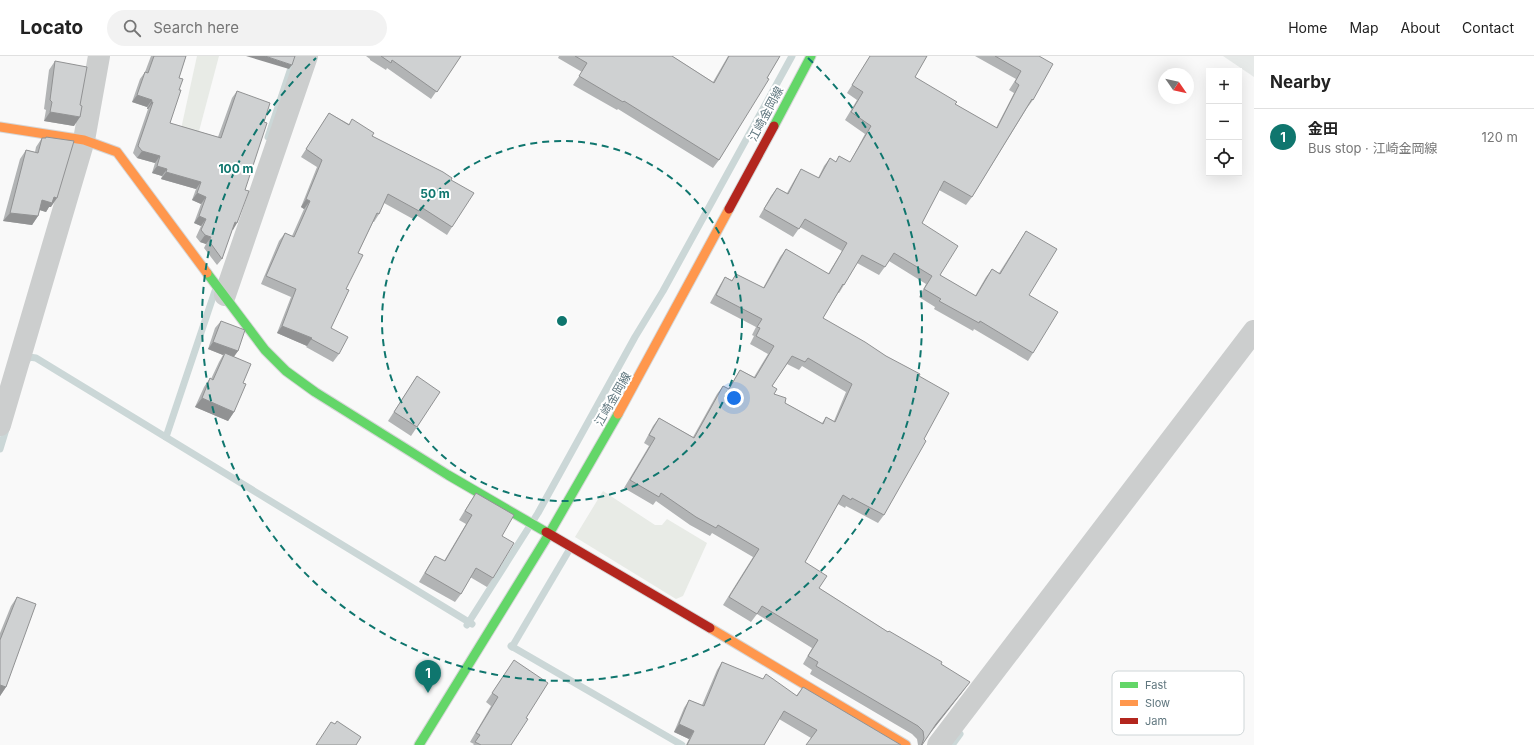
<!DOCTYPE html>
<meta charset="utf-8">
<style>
:root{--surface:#fff;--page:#f2f2f2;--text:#222;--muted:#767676;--line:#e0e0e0;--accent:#0f766e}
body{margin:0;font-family:Inter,"Noto Sans JP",sans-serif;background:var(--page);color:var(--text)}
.controls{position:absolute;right:12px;top:12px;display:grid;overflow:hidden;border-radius:0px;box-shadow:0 4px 16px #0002}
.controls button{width:36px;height:36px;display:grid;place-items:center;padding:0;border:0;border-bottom:1px solid var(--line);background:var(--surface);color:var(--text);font:20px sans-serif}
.compass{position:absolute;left:1158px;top:12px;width:36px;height:36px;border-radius:50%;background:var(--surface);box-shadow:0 4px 16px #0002;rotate:124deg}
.you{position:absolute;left:734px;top:342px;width:14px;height:14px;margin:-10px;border:3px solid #fff;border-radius:50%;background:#1a73e8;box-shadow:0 0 0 6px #1a73e833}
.badge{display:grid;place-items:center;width:26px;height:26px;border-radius:50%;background:var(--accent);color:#fff;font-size:13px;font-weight:700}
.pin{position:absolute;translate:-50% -33px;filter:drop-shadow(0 1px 2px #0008)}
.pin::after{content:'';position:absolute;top:21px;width:14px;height:12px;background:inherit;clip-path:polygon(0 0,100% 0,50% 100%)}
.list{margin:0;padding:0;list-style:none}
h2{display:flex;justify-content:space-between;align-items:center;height:52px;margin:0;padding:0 16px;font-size:17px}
h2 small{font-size:13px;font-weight:400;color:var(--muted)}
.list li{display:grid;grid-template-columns:26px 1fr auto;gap:12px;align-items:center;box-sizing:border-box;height:56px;padding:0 16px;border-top:1px solid var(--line)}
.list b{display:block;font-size:15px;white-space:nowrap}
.list p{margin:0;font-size:13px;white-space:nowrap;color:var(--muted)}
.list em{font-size:13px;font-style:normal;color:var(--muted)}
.icon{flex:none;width:22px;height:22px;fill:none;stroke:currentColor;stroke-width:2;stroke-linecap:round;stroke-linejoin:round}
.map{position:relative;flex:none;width:1254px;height:689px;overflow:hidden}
header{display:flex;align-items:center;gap:24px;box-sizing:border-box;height:56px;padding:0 20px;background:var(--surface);border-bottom:1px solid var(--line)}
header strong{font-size:19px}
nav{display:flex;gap:22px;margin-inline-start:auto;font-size:14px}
.search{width:280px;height:36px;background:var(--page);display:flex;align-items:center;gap:10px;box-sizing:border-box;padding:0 14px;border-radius:22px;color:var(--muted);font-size:15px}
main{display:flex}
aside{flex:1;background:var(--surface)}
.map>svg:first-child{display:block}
</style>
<header>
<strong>Locato</strong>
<div class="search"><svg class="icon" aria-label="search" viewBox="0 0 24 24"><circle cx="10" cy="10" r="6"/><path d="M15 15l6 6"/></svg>Search here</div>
<nav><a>Home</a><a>Map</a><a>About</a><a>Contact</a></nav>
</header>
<main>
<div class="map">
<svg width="1254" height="689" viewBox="0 0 1254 689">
<rect width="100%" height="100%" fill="#f9f9f9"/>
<path fill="#e7eae9" d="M 1223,0 L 1254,0 L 1254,21 Z"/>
<g fill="#e8ebe6">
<path d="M 197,0 L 219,0 L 198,79 L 181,73 Z"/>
<path d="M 603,435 L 655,469 L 662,469 L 667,463 L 707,487 L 683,540 L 676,543 L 575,481 Z"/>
</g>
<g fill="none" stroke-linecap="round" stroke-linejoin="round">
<g stroke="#cbd7d7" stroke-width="7">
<path d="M 268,81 L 295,0"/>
<path d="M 26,306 L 29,301 L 36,302 L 472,568"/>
<path d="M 166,381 L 215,235"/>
<path d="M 0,393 L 7,370"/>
<path d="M 467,569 L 538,457 L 635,281 L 663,235 L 792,0"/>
<path d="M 511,590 L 682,689"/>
<path d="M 512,591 L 568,496"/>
<path d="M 952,689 L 960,678"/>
</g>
<g stroke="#d5d6d7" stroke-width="11">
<g id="fast">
<path d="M 774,70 L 811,0"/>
<path d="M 207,217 L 265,294 L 286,315 L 315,336 L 448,419 L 546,476"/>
<path d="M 419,689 L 549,478 L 618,358"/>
</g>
</g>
<g stroke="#d5d6d7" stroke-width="11">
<g id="slow">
<path d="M 0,71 L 84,84 L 117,96 L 207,217"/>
<path d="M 618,358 L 729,153"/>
<path d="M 710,572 L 906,689"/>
</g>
</g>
<g stroke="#d5d6d7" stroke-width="11">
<g id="jam">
<path d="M 729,153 L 774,70"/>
<path d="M 546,476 L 710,572"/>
</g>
</g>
<g stroke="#cccece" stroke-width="22">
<path d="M 225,239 L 307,0"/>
<path d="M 0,369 L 84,84 L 99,0"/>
<path d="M 938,689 L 1254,275"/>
</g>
<use href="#fast" stroke="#63d668" stroke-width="9"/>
<use href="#slow" stroke="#ff974d" stroke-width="9"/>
<use href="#jam" stroke="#b3261e" stroke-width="9"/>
</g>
<g fill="#b2b4b5" fill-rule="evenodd">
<path d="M 151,0 L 186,0 L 179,22 L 179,34 L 170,67 L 218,81 L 232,42 L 237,35 L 233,174 L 232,174 L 222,203 L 217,209 L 204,192 L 206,188 L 200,186 L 196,181 L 201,170 L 194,167 L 201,148 L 192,144 L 196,133 L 161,123 L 162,120 L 152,117 L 155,107 L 137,102 L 133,97 L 148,53 L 147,53 L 147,51 L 132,46 L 140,23 L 145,16 Z"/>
<path d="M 366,0 L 461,0 L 431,43 L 387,12 L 386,14 L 370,4 L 370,3 Z"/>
<path d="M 559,0 L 672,0 L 713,26 L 728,0 L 780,0 L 719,104 L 713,112 L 618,53 L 617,54 L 573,29 L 582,16 L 558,2 Z"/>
<path d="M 870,0 L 927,0 L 915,21 L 955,48 L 996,72 L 1014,37 L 1009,34 L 1016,23 L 975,0 L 1039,0 L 1033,44 L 1027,52 L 972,141 L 966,149 L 939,134 L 922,167 L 940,219 L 975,240 L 986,221 L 992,213 L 999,217 L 1026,175 L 1029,239 L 1033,297 L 1028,305 L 974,273 L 973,275 L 934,253 L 935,251 L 919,241 L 926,228 L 889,205 L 879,219 L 857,207 L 844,229 L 839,237 L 838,237 L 823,262 L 919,320 L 924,383 L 884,459 L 878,467 L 846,450 L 845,452 L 838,448 L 805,506 L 819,532 L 888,576 L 941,608 L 964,634 L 932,675 L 922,689 L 918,689 L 917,683 L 912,678 L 810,618 L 812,614 L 803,608 L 812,592 L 757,558 L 751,566 L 723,549 L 753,501 L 712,477 L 710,480 L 690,469 L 656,445 L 653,449 L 624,432 L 649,390 L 644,387 L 653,370 L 659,362 L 693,381 L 717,338 L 723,330 L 728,333 L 740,314 L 754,321 L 768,298 L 750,288 L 754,280 L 752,279 L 756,271 L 710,247 L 720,229 L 725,221 L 732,224 L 736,218 L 763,232 L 780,201 L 786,193 L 828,218 L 842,195 L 800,171 L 793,181 L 759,161 L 771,140 L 777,132 L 787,137 L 796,121 L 801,113 L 818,122 L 824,110 L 830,102 L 836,106 L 839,100 L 850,106 L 865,78 L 845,64 L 857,44 L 847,37 ZM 787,308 L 799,314 L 802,310 L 846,336 L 834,365 L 826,361 L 822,367 L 785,347 L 774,338 L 772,330 Z"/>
<path d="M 55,5 L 74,70 L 44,65 L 46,54 L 44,53 L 49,14 Z"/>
<path d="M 329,57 L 349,68 L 372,80 L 451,124 L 452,171 L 447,179 L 416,159 L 413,163 L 384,147 L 379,158 L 374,166 L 373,166 L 358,197 L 346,233 L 331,272 L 339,298 L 333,306 L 306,291 L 307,290 L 277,277 L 291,241 L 261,228 L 279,185 L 285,177 L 292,180 L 304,153 L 301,151 L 317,111 L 301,101 Z"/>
<path d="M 46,81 L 51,151 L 49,151 L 46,156 L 40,154 L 38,160 L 32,169 L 3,165 L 20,103 L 26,94 L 35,96 L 36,91 L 42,82 L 45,82 Z"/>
<path d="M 221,265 L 238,295 L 234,300 L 243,327 L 234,356 L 228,365 L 195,351 L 204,331 L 210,322 L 211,323 L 219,306 L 223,299 L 208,293 L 215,272 Z"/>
<path d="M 417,320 L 417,371 L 411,380 L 388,365 Z"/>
<path d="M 476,437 L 502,480 L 493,522 L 487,531 L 470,521 L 461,538 L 455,546 L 419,526 L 429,509 L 435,500 L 444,505 L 466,468 L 459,464 L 470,446 Z"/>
<path d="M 17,541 L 6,631 L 0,640 L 0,577 L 11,550 Z"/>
<path d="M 722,606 L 796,640 L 803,631 L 901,689 L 811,682 L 779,663 L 764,689 L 686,689 L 689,683 L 674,676 L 684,652 L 689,644 L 702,649 L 717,614 Z"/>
<path d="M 508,613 L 526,662 L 511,689 L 473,689 L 474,688 L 470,686 L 491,650 L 486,646 Z"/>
</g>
<g fill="#919293">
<path d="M 246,0 L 265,0 L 292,9 L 289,13 Z"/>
<path d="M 137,39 L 152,44 L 147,51 L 132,46 Z"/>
<path d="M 151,46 L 153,46 L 148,53 L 147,53 Z"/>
<path d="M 50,56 L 80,61 L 74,70 L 44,65 Z"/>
<path d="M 142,95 L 160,100 L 155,107 L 137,102 Z"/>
<path d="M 157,110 L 167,113 L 162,120 L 152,117 Z"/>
<path d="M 166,116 L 201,126 L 196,133 L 161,123 Z"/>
<path d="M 197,137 L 206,141 L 201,148 L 192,144 Z"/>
<path d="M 54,141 L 57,142 L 51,151 L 49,151 L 46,156 L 36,153 L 42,144 Z"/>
<path d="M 306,143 L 310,145 L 304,153 L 301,151 Z"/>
<path d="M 10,157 L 38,160 L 32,169 L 3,165 Z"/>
<path d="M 199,160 L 206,163 L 201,170 L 194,167 Z"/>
<path d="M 235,166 L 237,167 L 233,174 L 230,173 Z"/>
<path d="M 205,179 L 211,181 L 206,188 L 200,186 Z"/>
<path d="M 282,270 L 312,282 L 307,290 L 277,277 Z"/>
<path d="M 213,286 L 238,295 L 233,302 L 225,297 L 223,299 L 208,293 Z"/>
<path d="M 202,342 L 234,356 L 228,365 L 195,351 Z"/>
<path d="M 970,626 L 964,634 L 931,676 L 936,668 Z"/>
<path d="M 0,629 L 6,631 L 0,640 Z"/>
<path d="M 679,668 L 694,675 L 689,683 L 674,676 Z"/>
</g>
<g fill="#cfd1d2" stroke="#919293" fill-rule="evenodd">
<path d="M 154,0 L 186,0 L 179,22 L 183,23 L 179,34 L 181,34 L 170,67 L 221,82 L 237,35 L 270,47 L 264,66 L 267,67 L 245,134 L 249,135 L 237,167 L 235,166 L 222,203 L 209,185 L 211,181 L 205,179 L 201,174 L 206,163 L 199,160 L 206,141 L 197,137 L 201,126 L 166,116 L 167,113 L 157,110 L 160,100 L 142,95 L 138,90 L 153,46 L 151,46 L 152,44 L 137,39 L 145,16 L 148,17 Z"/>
<path d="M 265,0 L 295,0 L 292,9 Z"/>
<path d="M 381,0 L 461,0 L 437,36 L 392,4 L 391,7 Z"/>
<path d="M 575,0 L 672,0 L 714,27 L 729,0 L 780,0 L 767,22 L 769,23 L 753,49 L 719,104 L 624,45 L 623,46 L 579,20 L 587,7 Z"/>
<path d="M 870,0 L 927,0 L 915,21 L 957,46 L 955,48 L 997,72 L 1019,29 L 1015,26 L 1021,15 L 995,0 L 1039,0 L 1053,8 L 1033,44 L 1032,43 L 972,141 L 944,125 L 922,167 L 958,190 L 940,219 L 976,240 L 992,213 L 1000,218 L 1026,175 L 1057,193 L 1029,239 L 1058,256 L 1033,297 L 980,265 L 979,267 L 939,245 L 941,243 L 924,233 L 932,220 L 894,197 L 885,211 L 862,199 L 844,229 L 843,228 L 823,262 L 865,286 L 886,300 L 920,318 L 919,320 L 949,337 L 924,383 L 926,385 L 884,459 L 852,442 L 851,444 L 843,439 L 805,506 L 827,520 L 819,532 L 888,576 L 889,575 L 942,606 L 941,608 L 970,626 L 936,668 L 922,689 L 921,689 L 922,688 L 924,682 L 923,675 L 918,670 L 816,610 L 818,606 L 808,600 L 818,584 L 762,550 L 757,558 L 729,541 L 759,493 L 718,469 L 716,472 L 696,461 L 661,437 L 659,441 L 630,424 L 655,382 L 649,379 L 659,362 L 694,382 L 723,330 L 729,333 L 740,314 L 755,322 L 774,290 L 756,280 L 760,272 L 757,271 L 762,263 L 716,239 L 725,221 L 732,225 L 736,218 L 764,232 L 786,193 L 829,218 L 847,187 L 805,163 L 799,173 L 764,153 L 777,132 L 788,138 L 801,113 L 819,122 L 830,102 L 836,106 L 839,100 L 850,106 L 871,70 L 851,56 L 863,36 L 852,29 ZM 792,300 L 805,306 L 808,302 L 852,328 L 835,366 L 826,361 L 823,368 L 785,347 L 786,342 L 774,338 L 777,333 L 772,330 Z"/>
<path d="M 55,5 L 87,11 L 80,49 L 82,50 L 80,61 L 50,56 L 52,46 L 50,44 Z"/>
<path d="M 329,57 L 349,69 L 352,63 L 374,77 L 372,80 L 443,116 L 452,122 L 451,124 L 474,137 L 452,171 L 421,151 L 419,155 L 388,138 L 379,158 L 377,157 L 358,197 L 363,199 L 346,233 L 349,234 L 331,272 L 348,281 L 339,298 L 311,283 L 312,282 L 282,270 L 296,233 L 266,220 L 285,177 L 294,181 L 310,145 L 306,143 L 322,104 L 306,93 Z"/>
<path d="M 46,81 L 74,85 L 57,142 L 54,141 L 52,147 L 42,144 L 38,160 L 10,157 L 26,94 L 38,97 L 42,82 L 46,82 Z"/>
<path d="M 221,265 L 245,274 L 238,295 L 213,286 Z"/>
<path d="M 225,297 L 251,308 L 243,327 L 246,328 L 234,356 L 202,342 L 210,322 L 213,324 Z"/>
<path d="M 417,320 L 440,336 L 417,371 L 394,356 Z"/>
<path d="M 476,437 L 514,459 L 502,480 L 514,487 L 493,522 L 476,512 L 461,538 L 425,517 L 435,500 L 445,505 L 472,459 L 465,455 Z"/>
<path d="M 17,541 L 36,548 L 6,631 L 0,629 L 0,584 Z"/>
<path d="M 514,604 L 548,627 L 526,662 L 528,663 L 511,689 L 481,689 L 475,686 L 480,679 L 476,677 L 498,641 L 492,637 Z"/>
<path d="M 722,606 L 763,623 L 766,618 L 797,640 L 803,631 L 901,689 L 806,689 L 817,674 L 784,655 L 764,689 L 687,689 L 694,675 L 679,668 L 689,644 L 704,650 Z"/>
<path d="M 337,665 L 361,681 L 356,689 L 316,689 L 331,666 L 335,668 Z"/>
</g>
<g fill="none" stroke="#0f766e" stroke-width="2" stroke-dasharray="7 5">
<circle cx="562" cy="265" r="180"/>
<path d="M808 2A360 360 0 1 1 316 2"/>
</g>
<g text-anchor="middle" stroke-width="4" stroke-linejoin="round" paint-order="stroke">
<g font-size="12" fill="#5f767e" stroke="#fff">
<text transform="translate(766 58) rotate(-62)" y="4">江崎金岡線</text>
<text transform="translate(613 343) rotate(-60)" y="4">江崎金岡線</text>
</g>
</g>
<rect x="1112" y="615" width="132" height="64" rx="6" fill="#fff" stroke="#cfd6d8" stroke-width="1"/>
<rect x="1120" y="626" width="18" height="6" fill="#63d668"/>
<rect x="1120" y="644" width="18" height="6" fill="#ff974d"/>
<rect x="1120" y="662" width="18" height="6" fill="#b3261e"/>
<g font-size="11" fill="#5f767e">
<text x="1145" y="633">Fast</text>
<text x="1145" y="651">Slow</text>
<text x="1145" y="669">Jam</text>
</g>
<circle cx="562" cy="265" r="6" fill="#0f766e" stroke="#fff" stroke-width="2"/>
<g font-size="12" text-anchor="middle" font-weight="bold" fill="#0f766e" stroke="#fff" stroke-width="4" stroke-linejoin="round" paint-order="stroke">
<text x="236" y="117">100 m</text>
<text x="435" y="142">50 m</text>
</g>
</svg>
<div class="controls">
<button>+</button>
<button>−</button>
<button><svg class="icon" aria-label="locate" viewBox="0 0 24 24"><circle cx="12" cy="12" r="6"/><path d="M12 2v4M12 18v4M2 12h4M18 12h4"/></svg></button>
</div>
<svg class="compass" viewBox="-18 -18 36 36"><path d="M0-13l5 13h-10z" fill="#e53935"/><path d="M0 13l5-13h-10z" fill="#767676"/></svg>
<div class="you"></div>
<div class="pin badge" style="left:428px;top:637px">1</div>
</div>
<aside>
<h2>Nearby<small></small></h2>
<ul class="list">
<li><span class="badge">1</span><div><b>金田</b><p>Bus stop · 江崎金岡線</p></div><em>120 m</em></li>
</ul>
</aside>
</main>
